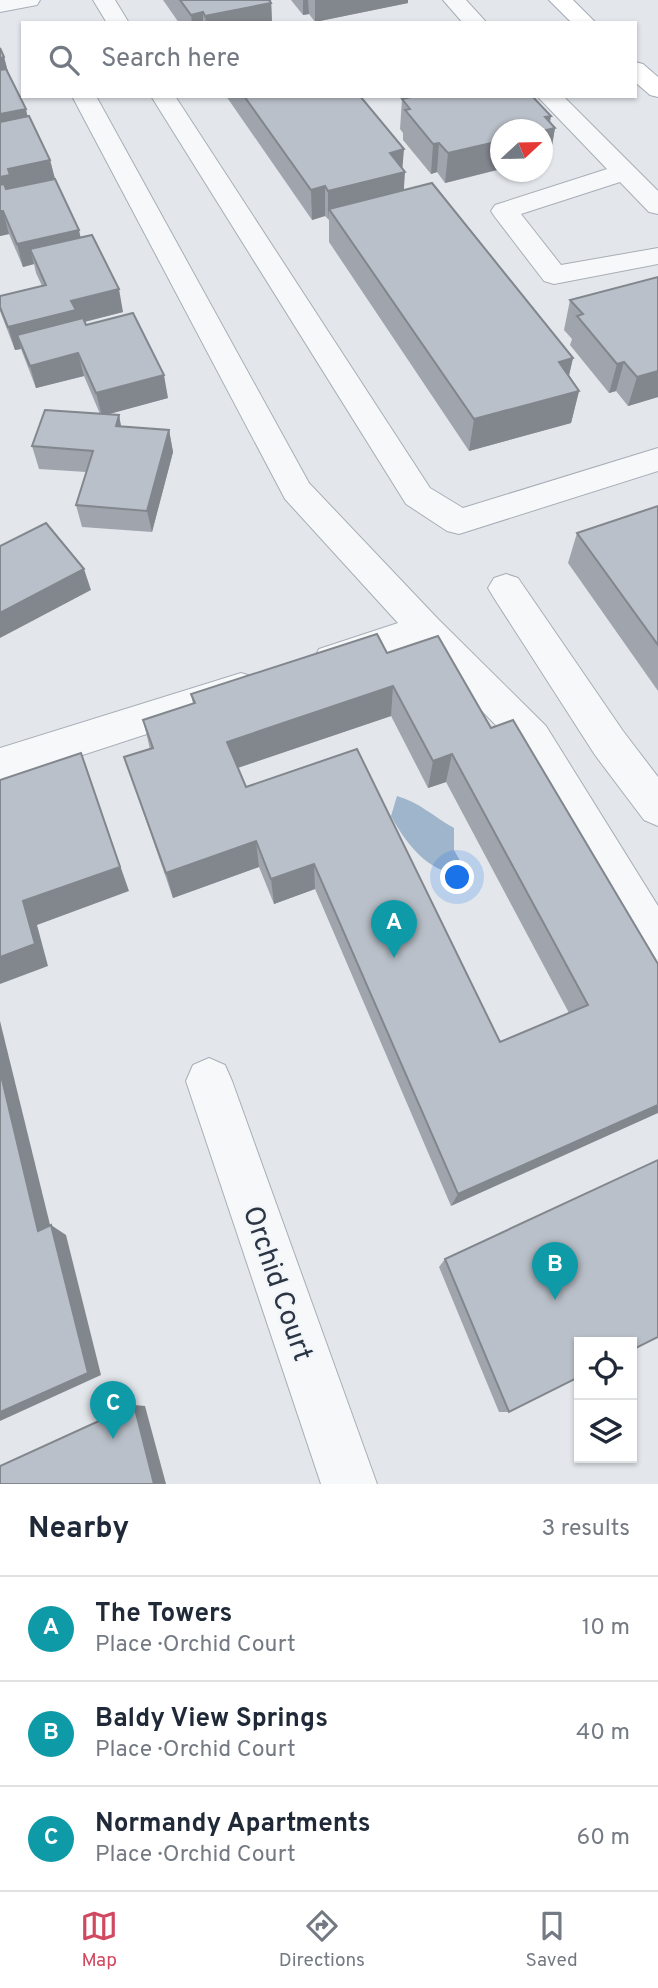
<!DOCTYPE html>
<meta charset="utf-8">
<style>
:root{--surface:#fff;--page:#f6f6f7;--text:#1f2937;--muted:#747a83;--line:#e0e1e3;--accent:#d04960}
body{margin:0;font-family:Overpass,sans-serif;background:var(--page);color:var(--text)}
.controls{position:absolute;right:21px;bottom:21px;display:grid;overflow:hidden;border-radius:0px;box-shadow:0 2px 5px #0004}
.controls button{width:63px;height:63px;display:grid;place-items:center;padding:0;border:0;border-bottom:2px solid var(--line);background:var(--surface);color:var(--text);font:35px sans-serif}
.compass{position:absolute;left:490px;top:119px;width:63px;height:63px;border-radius:50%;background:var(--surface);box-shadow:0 2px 5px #0004;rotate:68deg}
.you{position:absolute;left:458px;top:878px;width:24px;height:24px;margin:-18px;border:5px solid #fff;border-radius:50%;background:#1a73e8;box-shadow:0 0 0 10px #1a73e833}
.badge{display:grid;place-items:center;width:46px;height:46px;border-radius:50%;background:var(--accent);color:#fff;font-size:23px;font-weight:700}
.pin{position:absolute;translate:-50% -58px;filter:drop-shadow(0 2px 4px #0008)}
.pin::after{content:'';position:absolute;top:37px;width:24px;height:21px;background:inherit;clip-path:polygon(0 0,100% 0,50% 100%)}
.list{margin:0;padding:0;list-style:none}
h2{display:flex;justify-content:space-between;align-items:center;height:91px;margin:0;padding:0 28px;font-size:30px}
h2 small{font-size:23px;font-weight:400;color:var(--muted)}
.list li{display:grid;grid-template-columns:46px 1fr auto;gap:21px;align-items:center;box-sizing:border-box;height:105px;padding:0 28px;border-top:2px solid var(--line)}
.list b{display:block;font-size:26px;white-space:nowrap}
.list p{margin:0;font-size:23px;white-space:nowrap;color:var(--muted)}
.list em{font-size:23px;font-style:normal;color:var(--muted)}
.icon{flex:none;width:38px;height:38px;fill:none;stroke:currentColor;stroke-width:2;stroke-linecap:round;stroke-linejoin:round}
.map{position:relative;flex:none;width:658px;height:1484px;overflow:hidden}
.search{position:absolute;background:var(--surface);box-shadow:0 2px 5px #0004;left:21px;right:21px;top:21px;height:77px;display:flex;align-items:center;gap:18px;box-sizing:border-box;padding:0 24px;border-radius:0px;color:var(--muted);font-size:26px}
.sheet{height:406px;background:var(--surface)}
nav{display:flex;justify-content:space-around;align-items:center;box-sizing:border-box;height:98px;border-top:2px solid var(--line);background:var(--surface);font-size:19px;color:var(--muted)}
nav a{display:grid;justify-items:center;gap:4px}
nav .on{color:var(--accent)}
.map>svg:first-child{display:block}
</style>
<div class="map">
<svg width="658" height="1484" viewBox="0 0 658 1484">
<rect width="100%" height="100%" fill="#e3e7ec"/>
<path fill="#9eb5cb" d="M 397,796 C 419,802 434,817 454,828 L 454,850 L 463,866 L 459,873 C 428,874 404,840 391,816 Z"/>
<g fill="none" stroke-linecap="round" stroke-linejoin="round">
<g stroke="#a8aeb6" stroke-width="2">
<g id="minor">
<path d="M 0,0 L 40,0 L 37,5 L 0,12 Z"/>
<path d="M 93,0 L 115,0 L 129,23 L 107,23 Z"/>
<path d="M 443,0 L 466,0 L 487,23 L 463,23 Z"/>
<path d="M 72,96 L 96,96 L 309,483 L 438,619 L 546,726 L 658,906 L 658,965 L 643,959 L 518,748 L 418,645 L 332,674 L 319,669 L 314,659 L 319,649 L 398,623 L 285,499 Z"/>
<path d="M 151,96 L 175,96 L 430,488 L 463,508 L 658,448 L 658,471 L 459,534 L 447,531 L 406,504 Z"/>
<path d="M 537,96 L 563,96 L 658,191 L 658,214 L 649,212 L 620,182 L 521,214 L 561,265 L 658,248 L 658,264 L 554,284 L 544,281 L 495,217 L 491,211 L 495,205 L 607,169 Z"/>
<path d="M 506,574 L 518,578 L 623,731 L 658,777 L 658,826 L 644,820 L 595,755 L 494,598 L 488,588 L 494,578 Z"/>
<path d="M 241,673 L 254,677 L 260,688 L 254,699 L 0,782 L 0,748 Z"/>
<path d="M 209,1058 L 225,1065 L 232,1081 L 377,1484 L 321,1484 L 186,1081 L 193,1065 Z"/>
</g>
</g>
<g stroke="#a2abb7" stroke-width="2">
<g id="major">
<path d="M 549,0 L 573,0 L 596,23 L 572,23 Z"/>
<path d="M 635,62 L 643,64 L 658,77 L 658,97 L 650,95 L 635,82 Z"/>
</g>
</g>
<use href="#minor" fill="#f6f8fa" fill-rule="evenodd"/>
<use href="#major" fill="#fff" fill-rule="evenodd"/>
</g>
<g fill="#a0a5ad" fill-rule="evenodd">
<path d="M 163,0 L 271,0 L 272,23 L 179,23 Z"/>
<path d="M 291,0 L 408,0 L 408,3 L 315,22 L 309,14 L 303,15 Z"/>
<path d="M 0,48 L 4,57 L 8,72 L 27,116 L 50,160 L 55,179 L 81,238 L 123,312 L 85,322 L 86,325 L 168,398 L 108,414 L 119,415 L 121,426 L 169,430 L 173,452 L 152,532 L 82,527 L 76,505 L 86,472 L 39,469 L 32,446 L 100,414 L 84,376 L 36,388 L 21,349 L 15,350 L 0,311 L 0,296 L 42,286 L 36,273 L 34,264 L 23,267 L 9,234 L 0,236 Z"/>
<path d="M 226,96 L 360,96 L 402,169 L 404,190 L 573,358 L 569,376 L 579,391 L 571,423 L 469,451 L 329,242 L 329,220 L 325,216 L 312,220 Z"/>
<path d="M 402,99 L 550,122 L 555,128 L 550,157 L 445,183 L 437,172 L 431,174 L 403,140 L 403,133 L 400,129 Z"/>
<path d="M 658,277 L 658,397 L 628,406 L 616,391 L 609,393 L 570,345 L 572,339 L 564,330 L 570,300 Z"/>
<path d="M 658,506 L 658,691 L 568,563 L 577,533 Z"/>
<path d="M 387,653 L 491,728 L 658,964 L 451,1206 L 315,889 L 274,904 L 259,867 L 173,898 L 124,757 L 150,749 L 143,720 L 193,704 L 191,694 ZM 391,716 L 428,788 L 446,782 L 569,1013 L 500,1042 L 246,787 L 238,768 Z"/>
<path d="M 445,1259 L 509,1412 L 499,1412 L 439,1267 Z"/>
</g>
<g fill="#82868d">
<path d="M 260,0 L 271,0 L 272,23 L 206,23 L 205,16 Z"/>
<path d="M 303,0 L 308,0 L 309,14 L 303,15 Z"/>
<path d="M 315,0 L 408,0 L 408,3 L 315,22 Z"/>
<path d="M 203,12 L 203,23 L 192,23 L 191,15 Z"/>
<path d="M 4,57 L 10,80 L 0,82 L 0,58 Z"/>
<path d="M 26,109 L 31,132 L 0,138 L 0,114 Z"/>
<path d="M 551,116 L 549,129 L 555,128 L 550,157 L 542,159 L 542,131 L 545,117 Z"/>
<path d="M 500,141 L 500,169 L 445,183 L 448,153 Z"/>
<path d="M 439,143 L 437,172 L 431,174 L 433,144 Z"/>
<path d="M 404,149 L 402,173 L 405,172 L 403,202 L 329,209 L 328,220 L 328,191 L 390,153 Z"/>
<path d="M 50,160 L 56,183 L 0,202 L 0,177 L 8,169 Z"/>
<path d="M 325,186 L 325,216 L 312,220 L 311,190 Z"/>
<path d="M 0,211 L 3,211 L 9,234 L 0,236 Z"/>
<path d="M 79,230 L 84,253 L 30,249 L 34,264 L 23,267 L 17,244 Z"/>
<path d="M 119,289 L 123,312 L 79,323 L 17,335 L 21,349 L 15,350 L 8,327 L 71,301 Z"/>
<path d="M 78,353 L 84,376 L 36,388 L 30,366 Z"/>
<path d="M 573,358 L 565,391 L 559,362 Z"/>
<path d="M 624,362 L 616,391 L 609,393 L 617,364 Z"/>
<path d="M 658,371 L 658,397 L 628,406 L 637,377 Z"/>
<path d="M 164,375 L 168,398 L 102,416 L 96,393 Z"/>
<path d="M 579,391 L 571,423 L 469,451 L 474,419 Z"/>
<path d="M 119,415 L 123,438 L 116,426 Z"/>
<path d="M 169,430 L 173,452 L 152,532 L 147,511 Z"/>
<path d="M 84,569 L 91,590 L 0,638 L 0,613 Z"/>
<path d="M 393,686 L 391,716 L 231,770 L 227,742 Z"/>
<path d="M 81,753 L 129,891 L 37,925 L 48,966 L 0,984 L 0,957 L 23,901 Z"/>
<path d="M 452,754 L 446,782 L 428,788 L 433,761 Z"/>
<path d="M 256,841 L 259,867 L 173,898 L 166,873 Z"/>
<path d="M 314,864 L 315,889 L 274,904 L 271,879 Z"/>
<path d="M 0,1021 L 54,1241 L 38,1231 L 0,1071 Z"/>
<path d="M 658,1105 L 658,1113 L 451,1206 L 458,1194 Z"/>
<path d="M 51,1225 L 66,1235 L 101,1375 L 0,1421 L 0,1412 Z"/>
<path d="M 134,1405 L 145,1406 L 166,1484 L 154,1484 Z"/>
</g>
<g fill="#bac0c9" stroke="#82868d" stroke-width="2" fill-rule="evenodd">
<path d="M 180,0 L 269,0 L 271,3 L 205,16 L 203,12 L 191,15 Z"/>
<path d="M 0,48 L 4,57 L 0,58 Z"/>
<path d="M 6,69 L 26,109 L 0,114 L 0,70 Z"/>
<path d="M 244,96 L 360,96 L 404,149 L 390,153 L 405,172 L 328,191 L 325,186 L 311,190 Z"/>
<path d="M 416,96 L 532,96 L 551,116 L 545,117 L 555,128 L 542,131 L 542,130 L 500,130 L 500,141 L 448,153 L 439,143 L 433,144 L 405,110 L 410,109 L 402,99 Z"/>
<path d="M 29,116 L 50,160 L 8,169 L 10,175 L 0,177 L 0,122 Z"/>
<path d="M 55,179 L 79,230 L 17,244 L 3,211 L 0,211 L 0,185 L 4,184 L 6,189 Z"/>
<path d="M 432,183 L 573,358 L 559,362 L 579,391 L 474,419 L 329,209 Z"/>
<path d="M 92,235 L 119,289 L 71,301 L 76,310 L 8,327 L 0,307 L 0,296 L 46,285 L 30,249 Z"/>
<path d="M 658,277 L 658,371 L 637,377 L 624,362 L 617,364 L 577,316 L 583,314 L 570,300 Z"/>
<path d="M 133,313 L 164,375 L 96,393 L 78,353 L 30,366 L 17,335 L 83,318 L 86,325 Z"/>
<path d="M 45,410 L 119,415 L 116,426 L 169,430 L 147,511 L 76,505 L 93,451 L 32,446 Z"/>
<path d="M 658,506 L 658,645 L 577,533 Z"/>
<path d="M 46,523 L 84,569 L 0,613 L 0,546 Z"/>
<path d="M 377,634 L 387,653 L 438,636 L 491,728 L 513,720 L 658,964 L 658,1105 L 458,1194 L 314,864 L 271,879 L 256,841 L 166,873 L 124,757 L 153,748 L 143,720 L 195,703 L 191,694 ZM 393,686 L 433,761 L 452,754 L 588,1005 L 500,1042 L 357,749 L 246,787 L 227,742 Z"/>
<path d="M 81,753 L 120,867 L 23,901 L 35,944 L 0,957 L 0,780 Z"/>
<path d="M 0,1071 L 38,1231 L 51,1225 L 88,1373 L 0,1412 Z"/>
<path d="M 658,1160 L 658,1337 L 632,1350 L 632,1342 L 579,1342 L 579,1377 L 509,1412 L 445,1259 Z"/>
<path d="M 134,1405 L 154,1484 L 0,1484 L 0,1466 Z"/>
</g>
<g text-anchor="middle" stroke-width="5" stroke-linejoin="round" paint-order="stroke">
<g font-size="28" fill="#2b3544" stroke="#f3f6f9">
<text transform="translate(279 1283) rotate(71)" y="10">Orchid Court</text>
</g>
</g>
</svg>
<div class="controls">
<button><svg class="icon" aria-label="locate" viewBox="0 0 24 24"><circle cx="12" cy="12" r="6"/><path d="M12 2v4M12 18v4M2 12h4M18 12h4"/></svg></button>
<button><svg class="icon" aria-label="layers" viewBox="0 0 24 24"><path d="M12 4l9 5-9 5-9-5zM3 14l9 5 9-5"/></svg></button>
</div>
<svg class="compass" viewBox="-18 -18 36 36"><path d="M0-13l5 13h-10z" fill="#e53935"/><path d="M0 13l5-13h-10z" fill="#747a83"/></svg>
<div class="you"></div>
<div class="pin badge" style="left:394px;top:958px;background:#0f9aa8">A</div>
<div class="pin badge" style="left:555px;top:1300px;background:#0f9aa8">B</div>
<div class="pin badge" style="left:113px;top:1439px;background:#0f9aa8">C</div>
<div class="search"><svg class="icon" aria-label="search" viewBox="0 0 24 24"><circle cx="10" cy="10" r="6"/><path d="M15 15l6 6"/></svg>Search here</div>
</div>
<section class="sheet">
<h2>Nearby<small>3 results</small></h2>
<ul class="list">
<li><span class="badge" style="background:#0f9aa8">A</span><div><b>The Towers</b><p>Place · Orchid Court</p></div><em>10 m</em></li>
<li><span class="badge" style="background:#0f9aa8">B</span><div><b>Baldy View Springs</b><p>Place · Orchid Court</p></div><em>40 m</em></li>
<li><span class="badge" style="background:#0f9aa8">C</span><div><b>Normandy Apartments</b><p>Place · Orchid Court</p></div><em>60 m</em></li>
</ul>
</section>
<nav>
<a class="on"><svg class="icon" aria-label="map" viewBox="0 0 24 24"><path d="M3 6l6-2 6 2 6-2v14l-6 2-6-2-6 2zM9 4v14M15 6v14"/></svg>Map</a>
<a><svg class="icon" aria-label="directions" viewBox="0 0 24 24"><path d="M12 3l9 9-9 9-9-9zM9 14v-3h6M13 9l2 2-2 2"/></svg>Directions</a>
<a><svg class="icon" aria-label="saved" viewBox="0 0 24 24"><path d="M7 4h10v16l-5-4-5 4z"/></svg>Saved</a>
</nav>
